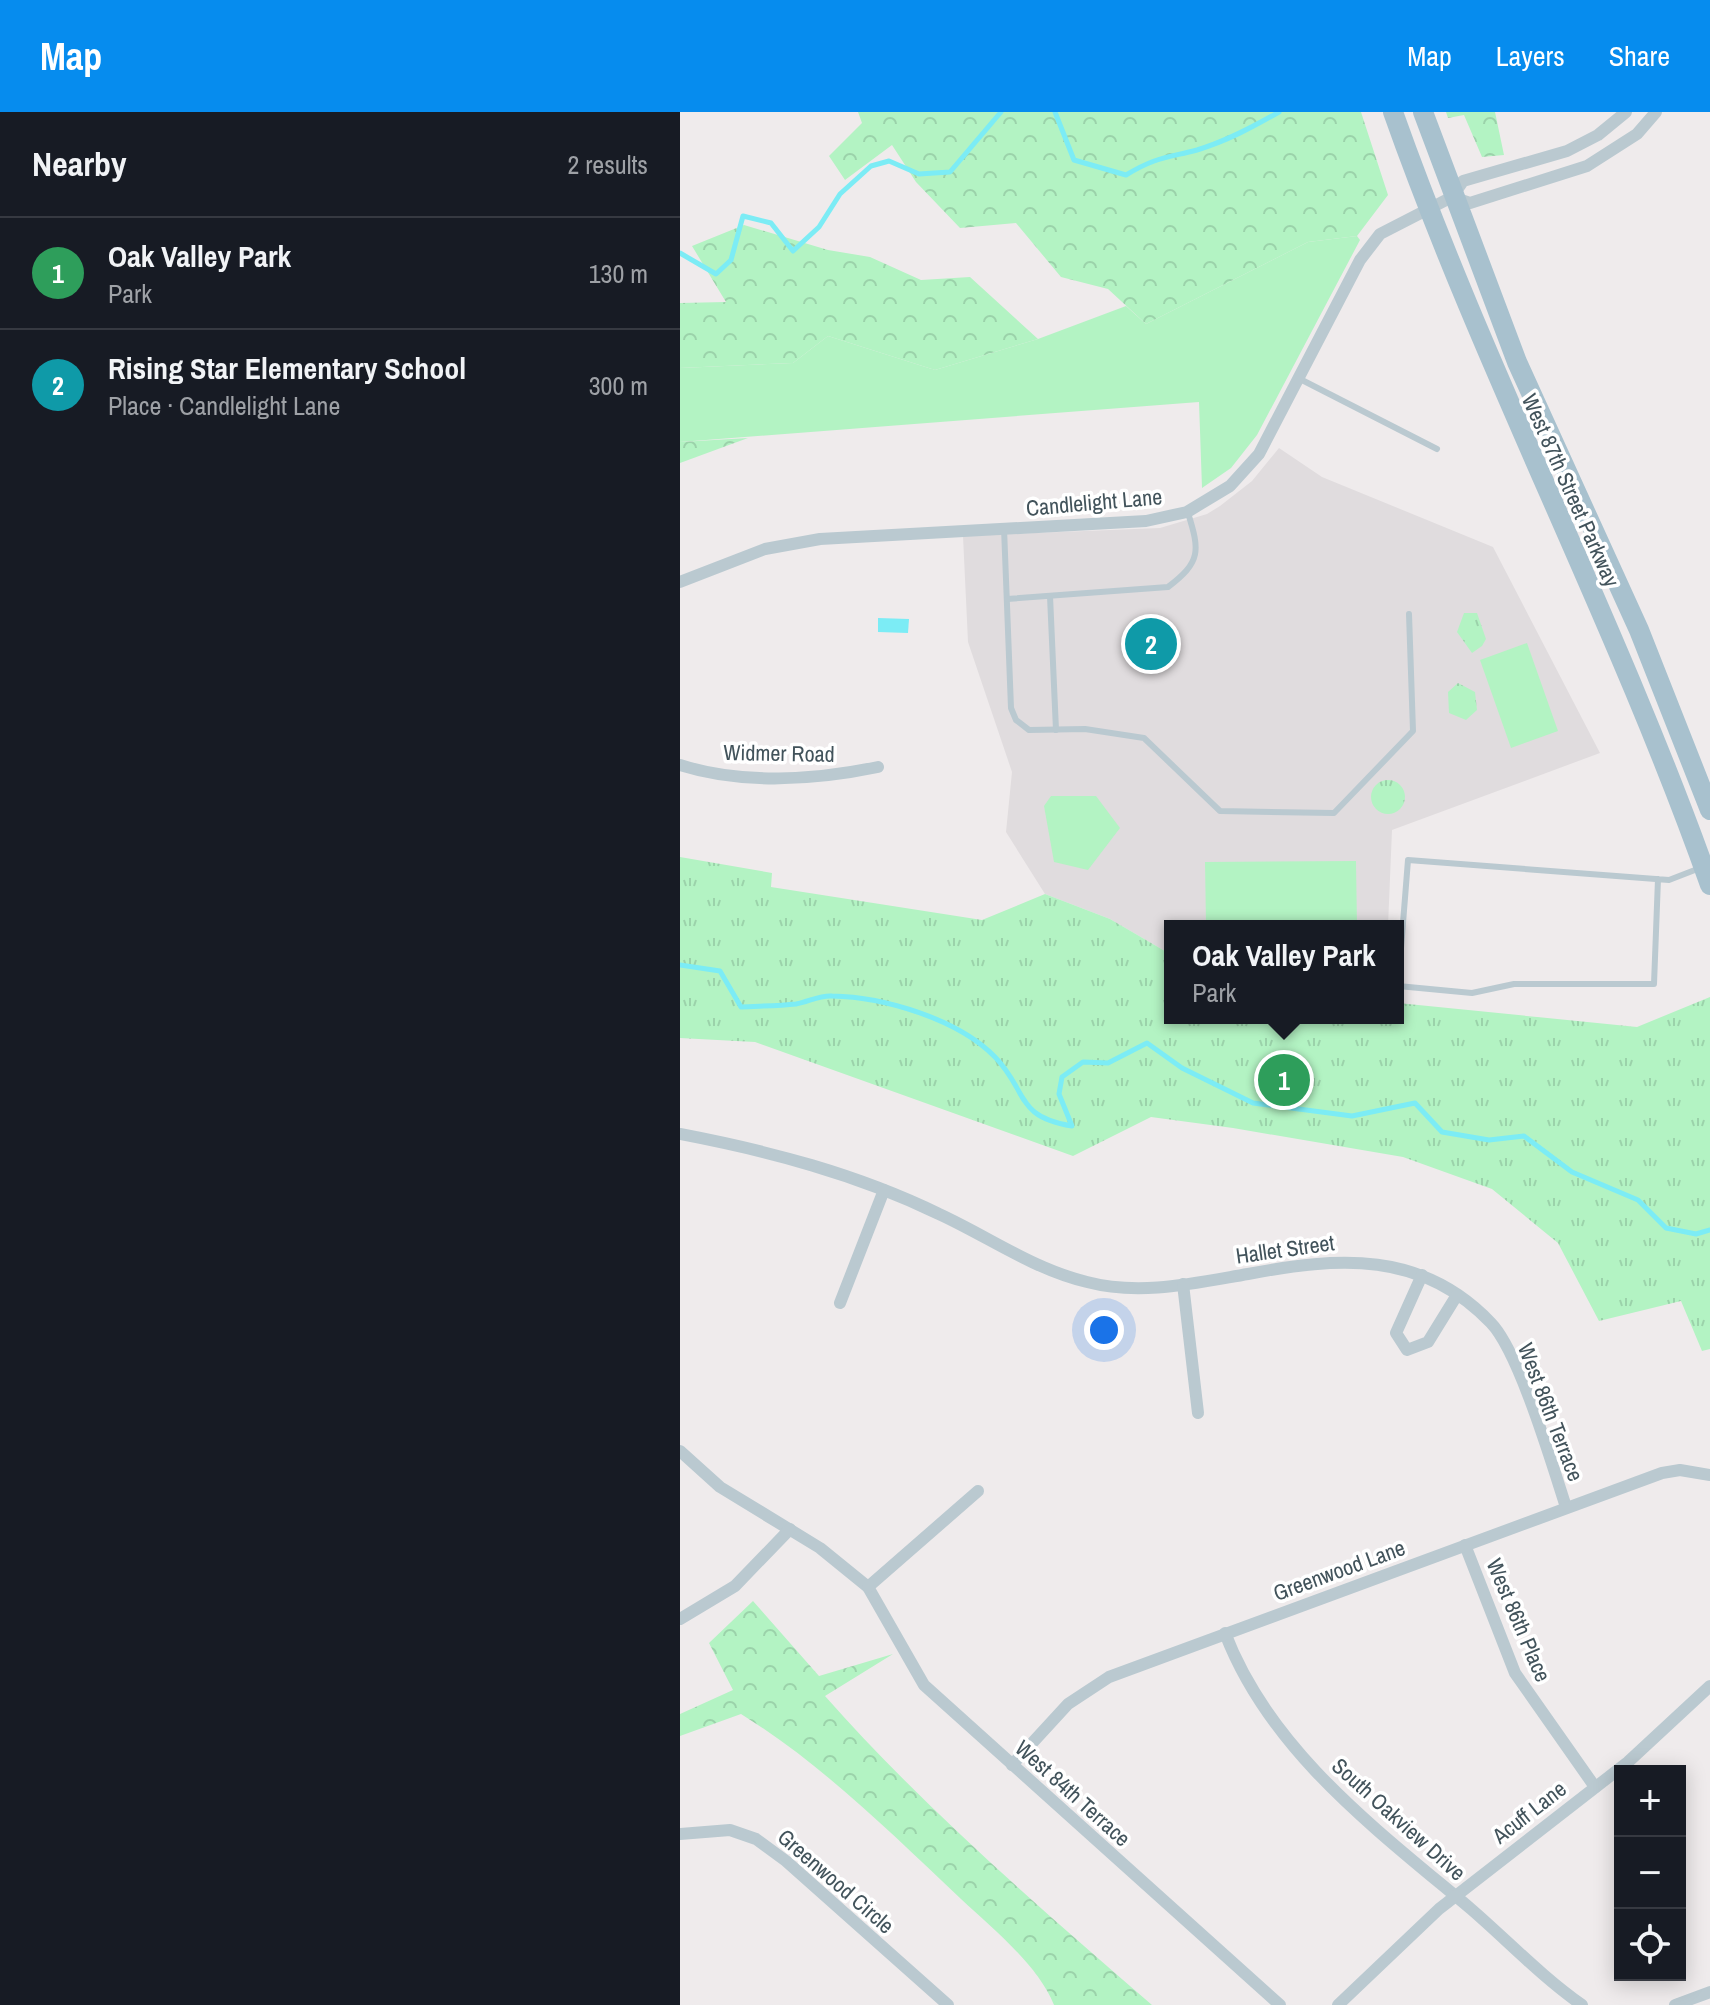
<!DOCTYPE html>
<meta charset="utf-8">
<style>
:root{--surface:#171b24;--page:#20242c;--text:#f1f3f6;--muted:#9ea1a6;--line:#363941;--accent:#068cee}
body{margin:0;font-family:"Archivo Narrow",sans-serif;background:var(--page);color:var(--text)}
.controls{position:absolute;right:24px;bottom:24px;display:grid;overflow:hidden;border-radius:0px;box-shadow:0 4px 20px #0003}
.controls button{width:72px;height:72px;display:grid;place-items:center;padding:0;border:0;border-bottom:2px solid var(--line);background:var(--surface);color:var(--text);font:40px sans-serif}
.you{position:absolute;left:424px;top:1218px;width:28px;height:28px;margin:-20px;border:6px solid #fff;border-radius:50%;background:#1a73e8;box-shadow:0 0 0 12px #1a73e833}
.badge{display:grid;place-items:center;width:52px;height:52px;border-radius:50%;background:var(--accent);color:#fff;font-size:26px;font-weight:700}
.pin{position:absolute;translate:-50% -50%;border:4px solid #fff;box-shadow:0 2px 8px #0006}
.popup{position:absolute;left:484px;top:808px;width:240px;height:104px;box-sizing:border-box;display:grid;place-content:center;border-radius:0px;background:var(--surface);filter:drop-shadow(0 2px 6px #0005);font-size:26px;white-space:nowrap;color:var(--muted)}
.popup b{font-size:30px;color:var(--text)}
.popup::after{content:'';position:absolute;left:50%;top:100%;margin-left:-16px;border:16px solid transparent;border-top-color:var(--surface)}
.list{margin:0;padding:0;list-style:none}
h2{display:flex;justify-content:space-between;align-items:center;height:104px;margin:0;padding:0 32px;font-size:34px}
h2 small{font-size:26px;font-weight:400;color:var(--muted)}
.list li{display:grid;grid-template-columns:52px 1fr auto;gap:24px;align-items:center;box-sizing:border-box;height:112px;padding:0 32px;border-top:2px solid var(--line)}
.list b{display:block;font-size:30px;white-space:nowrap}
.list p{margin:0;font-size:26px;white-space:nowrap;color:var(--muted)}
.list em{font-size:26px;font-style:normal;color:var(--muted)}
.icon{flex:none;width:44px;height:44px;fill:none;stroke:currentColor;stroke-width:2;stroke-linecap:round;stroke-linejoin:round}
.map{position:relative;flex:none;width:1030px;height:1893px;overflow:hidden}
header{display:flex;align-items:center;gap:48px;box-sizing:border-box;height:112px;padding:0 40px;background:var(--accent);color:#fff}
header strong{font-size:38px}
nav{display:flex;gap:44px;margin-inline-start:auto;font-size:28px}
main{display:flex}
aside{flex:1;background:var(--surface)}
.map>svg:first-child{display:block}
</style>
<header>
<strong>Map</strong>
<nav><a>Map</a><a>Layers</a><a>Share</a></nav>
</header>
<main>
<aside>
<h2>Nearby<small>2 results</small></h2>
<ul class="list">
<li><span class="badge" style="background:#2e9e5b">1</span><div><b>Oak Valley Park</b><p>Park</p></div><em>130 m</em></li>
<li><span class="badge" style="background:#0f9aa8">2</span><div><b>Rising Star Elementary School</b><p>Place · Candlelight Lane</p></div><em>300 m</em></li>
</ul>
</aside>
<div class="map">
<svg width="1030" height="1893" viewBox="0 0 1030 1893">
<defs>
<pattern id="forest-crowns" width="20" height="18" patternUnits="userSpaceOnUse" patternTransform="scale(2)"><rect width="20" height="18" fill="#b3f3c3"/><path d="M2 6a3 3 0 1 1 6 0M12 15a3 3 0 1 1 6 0" fill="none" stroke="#9bd2aa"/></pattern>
<pattern id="park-tufts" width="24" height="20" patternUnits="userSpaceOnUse" patternTransform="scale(2)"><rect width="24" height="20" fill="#b3f3c3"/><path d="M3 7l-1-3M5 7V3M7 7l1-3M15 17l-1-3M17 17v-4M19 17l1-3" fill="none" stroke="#9bd2aa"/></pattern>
</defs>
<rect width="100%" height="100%" fill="#efebec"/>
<path fill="#e0dcde" d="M 599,336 L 642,365 L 813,435 L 920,641 L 712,718 L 708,814 L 490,814 L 490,842 L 430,807 L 365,782 L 326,720 L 332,660 L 288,530 L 283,424 L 480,416 L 527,402 L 540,394 L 572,369 Z"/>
<g fill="#b3f3c3">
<path d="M 677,124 L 680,128 L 577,323 L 551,356 L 522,376 L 519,290 L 0,330 L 0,256 L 113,251 L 148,224 L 255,258 L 358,227 L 446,194 L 466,212 L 628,130 Z"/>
<path d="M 847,531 L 878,619 L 831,636 L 800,548 Z"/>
<path d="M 371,684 L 416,684 L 440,716 L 408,758 L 374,750 L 364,694 Z"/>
<path d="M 676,749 L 677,814 L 526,814 L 525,750 Z"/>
</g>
<g fill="url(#forest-crowns)">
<path d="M 178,0 L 681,0 L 708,83 L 677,124 L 628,130 L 466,212 L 428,177 L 381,165 L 336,111 L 280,116 L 236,70 L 212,33 L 165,68 L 149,44 L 182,11 Z"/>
<path d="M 766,0 L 815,0 L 824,43 L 802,45 L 784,3 L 768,6 Z"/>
<path d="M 64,113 L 148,138 L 190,145 L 241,168 L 290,165 L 358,227 L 255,258 L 148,224 L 113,251 L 0,256 L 0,191 L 46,190 L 12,134 Z"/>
<path d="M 68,326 L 0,351 L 0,330 Z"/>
<path d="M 73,1489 L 139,1564 L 213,1542 L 145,1584 C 245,1697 359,1795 472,1893 L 374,1893 C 358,1853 313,1817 281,1787 C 211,1721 143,1653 61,1602 L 0,1624 L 0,1602 L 53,1578 L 29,1531 Z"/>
</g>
<g fill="url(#park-tufts)">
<path d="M 784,501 L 797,501 L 806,527 L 802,534 L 792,541 L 777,520 Z"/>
<path d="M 778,571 L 795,580 L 797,598 L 786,608 L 769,601 L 768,580 Z"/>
<circle cx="708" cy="685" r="17"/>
<path d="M 0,745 L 92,761 L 91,775 L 302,808 L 365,782 L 430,807 L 490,842 L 490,906 L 718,906 L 718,891 L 957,915 L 1030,885 L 1030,1237 L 1022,1239 L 1001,1189 L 919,1209 L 878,1131 L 812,1077 L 723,1045 L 553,1016 L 471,1005 L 393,1044 L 75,930 L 0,926 Z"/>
</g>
<path fill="#7cecf5" d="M 198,506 L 229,507 L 228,521 L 198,520 Z"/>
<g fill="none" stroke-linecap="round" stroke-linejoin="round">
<g stroke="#7cecf5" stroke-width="5">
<path d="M 375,0 L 394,48 L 446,63 C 476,45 486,46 517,38 C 547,29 573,15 599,0"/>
<path d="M 0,141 L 36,162 L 51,148 L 63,104 L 91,111 L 113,139 L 139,115 L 160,82 L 191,54 L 209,49 L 239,62 L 270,60 L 321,0"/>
<path d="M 0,853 L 40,859 L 61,895 C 79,894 98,894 116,892 C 128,890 140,883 152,884 C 204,885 278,907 315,945 C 348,979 335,1005 392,1014 L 379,982 L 382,965 L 403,950 L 428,951 L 467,931 L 502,956 L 573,991 L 672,1004 L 735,991 L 762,1020 L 809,1028 L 844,1024 L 892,1060 L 958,1088 L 986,1116 L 1016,1122 L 1030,1118"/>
</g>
<g stroke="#bac9d0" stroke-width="6">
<path d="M 618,266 L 757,337"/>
<path d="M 324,416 L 331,596 L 336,608 L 349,618 L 405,617 L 464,626 L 540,699 L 654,701 L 733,619 L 729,502"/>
<path d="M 370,484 L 376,618"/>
<path d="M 327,487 L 488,475 C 521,450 520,439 508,401"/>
<path d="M 978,767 L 974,872 L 834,872 L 792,881 L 718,874 L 728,748 L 989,768 L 1020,756"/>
</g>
<g stroke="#bac9d0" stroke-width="12">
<path d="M 772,85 L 790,91 L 907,54 L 957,22 L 976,0"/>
<path d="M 0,470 L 85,437 L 140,427 L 466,409 L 507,400 L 550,374 L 579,342 L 680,148 L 700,122 L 772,85 L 783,69 L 887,39 L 918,23 L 946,0"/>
<path d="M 0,653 C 62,673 136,668 198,655"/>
<path d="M 0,1022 C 89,1039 177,1062 259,1102 C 309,1125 353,1157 407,1170 C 460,1184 515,1171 568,1162 C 658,1145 742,1138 811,1211 C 839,1240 872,1352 886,1395"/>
<path d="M 742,1163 L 716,1221 L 727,1238 L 748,1230 L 777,1183"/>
<path d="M 503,1172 L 518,1301"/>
<path d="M 160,1191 L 204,1078"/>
<path d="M 0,1339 L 40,1375 L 140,1436 L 188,1475 L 244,1573 L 600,1893"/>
<path d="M 785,1433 L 835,1561 L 915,1675"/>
<path d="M 188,1475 L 298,1379"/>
<path d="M 0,1507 L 55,1474 L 110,1417"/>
<path d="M 545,1521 C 590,1639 697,1718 791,1797 C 828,1829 862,1865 902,1893"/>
<path d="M 332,1653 L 388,1592 L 429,1565 L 982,1361 L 1000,1358 L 1030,1363"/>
<path d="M 0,1722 L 50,1718 L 76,1727 L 106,1749 L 268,1893"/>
<path d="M 658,1893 L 759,1797 L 948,1650 L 1030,1574"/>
<path d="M 995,1893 L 1030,1880"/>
</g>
<g stroke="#a8c1ce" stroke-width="20">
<path d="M 713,0 C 806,263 937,510 1030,773"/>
<path d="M 743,0 L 837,250 L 959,518 L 1030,698"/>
</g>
</g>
<g text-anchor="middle" stroke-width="7" stroke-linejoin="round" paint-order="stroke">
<g font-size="22" fill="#42535b" stroke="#fff">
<text transform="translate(891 378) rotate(66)" y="8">West 87th Street Parkway</text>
<text transform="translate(414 390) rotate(-5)" y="8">Candlelight Lane</text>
<text transform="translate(99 641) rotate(1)" y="8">Widmer Road</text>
<text transform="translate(605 1137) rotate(-8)" y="8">Hallet Street</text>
<text transform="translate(871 1300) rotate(69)" y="8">West 86th Terrace</text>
<text transform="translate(659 1458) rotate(-20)" y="8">Greenwood Lane</text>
<text transform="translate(839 1508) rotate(67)" y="8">West 86th Place</text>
<text transform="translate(393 1681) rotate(42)" y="8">West 84th Terrace</text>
<text transform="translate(849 1700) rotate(-38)" y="8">Acuff Lane</text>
<text transform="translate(719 1707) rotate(42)" y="8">South Oakview Drive</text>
<text transform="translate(156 1769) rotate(41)" y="8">Greenwood Circle</text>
</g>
</g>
</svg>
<div class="controls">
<button>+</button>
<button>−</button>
<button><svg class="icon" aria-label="locate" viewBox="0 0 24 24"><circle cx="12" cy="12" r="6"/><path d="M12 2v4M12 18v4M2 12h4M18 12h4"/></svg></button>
</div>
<div class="you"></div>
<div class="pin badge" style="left:604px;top:968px;background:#2e9e5b">1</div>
<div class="popup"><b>Oak Valley Park</b>Park</div>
<div class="pin badge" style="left:471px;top:532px;background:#0f9aa8">2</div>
</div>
</main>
